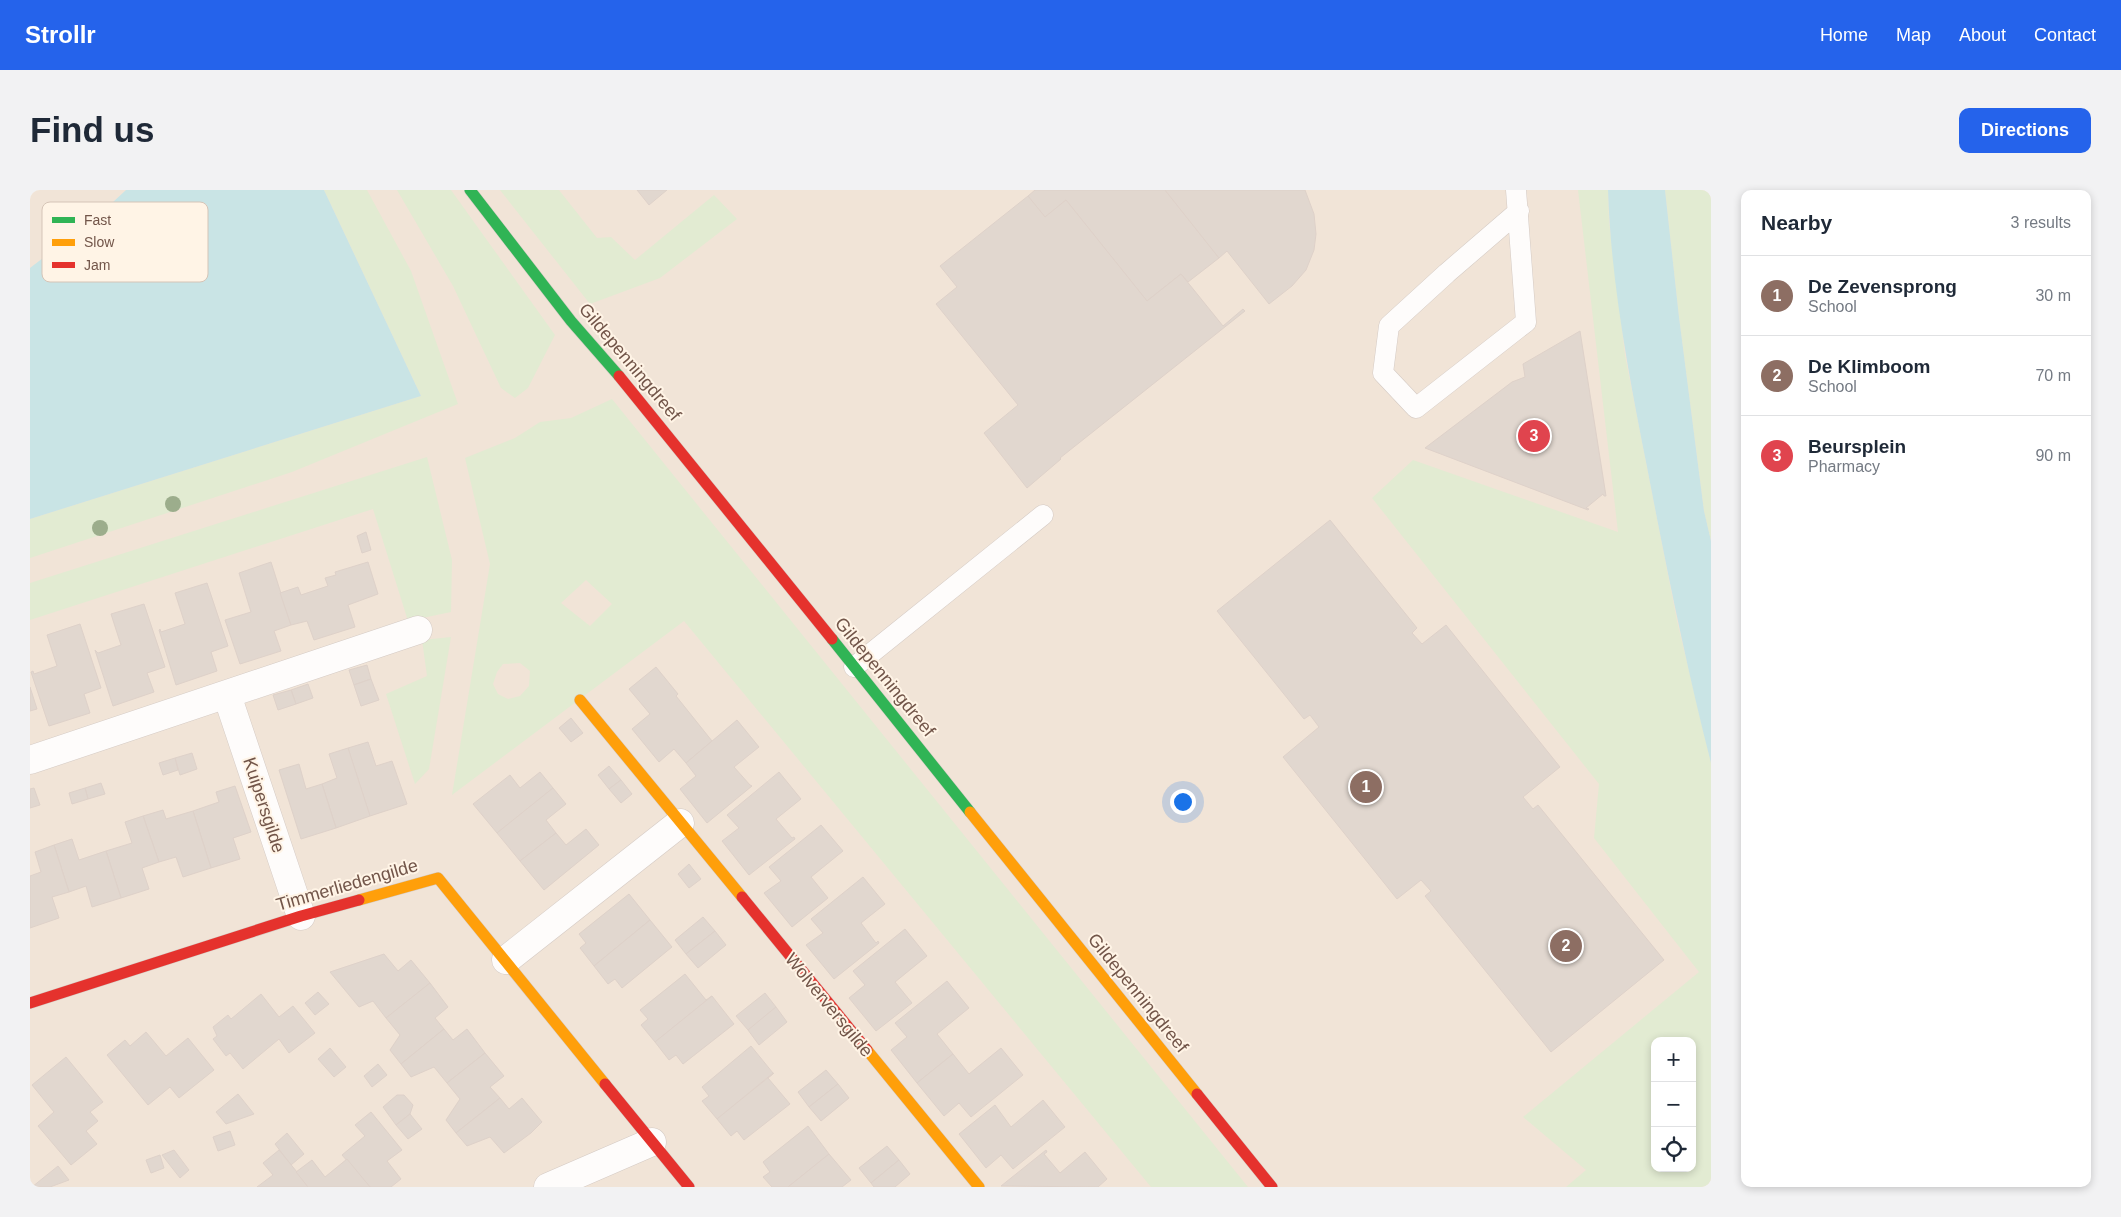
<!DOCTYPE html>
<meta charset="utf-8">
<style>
:root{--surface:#fff;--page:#f2f2f3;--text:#1f2937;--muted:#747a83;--line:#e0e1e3;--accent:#2563eb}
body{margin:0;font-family:Arial,sans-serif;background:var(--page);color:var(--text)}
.controls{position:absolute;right:15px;bottom:15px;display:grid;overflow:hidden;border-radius:10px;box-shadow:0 2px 8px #0003}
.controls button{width:45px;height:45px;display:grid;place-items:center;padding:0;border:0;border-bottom:1px solid var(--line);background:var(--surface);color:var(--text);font:25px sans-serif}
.you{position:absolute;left:1152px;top:611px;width:18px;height:18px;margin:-12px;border:4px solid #fff;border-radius:50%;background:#1a73e8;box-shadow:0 0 0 8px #1a73e833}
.badge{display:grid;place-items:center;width:32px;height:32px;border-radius:50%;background:var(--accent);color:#fff;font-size:16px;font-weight:700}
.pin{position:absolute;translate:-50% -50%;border:2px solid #fff;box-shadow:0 1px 5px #0006}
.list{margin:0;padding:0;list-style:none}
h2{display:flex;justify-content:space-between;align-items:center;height:65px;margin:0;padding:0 20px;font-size:21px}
h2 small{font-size:16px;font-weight:400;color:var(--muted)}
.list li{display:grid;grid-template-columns:32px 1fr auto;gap:15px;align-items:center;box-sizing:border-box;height:80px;padding:0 20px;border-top:1px solid var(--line)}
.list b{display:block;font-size:19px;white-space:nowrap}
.list p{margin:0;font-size:16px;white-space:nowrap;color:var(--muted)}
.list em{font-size:16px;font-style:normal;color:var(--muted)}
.icon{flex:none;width:28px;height:28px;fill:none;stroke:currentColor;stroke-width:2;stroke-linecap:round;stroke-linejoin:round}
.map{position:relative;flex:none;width:1681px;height:997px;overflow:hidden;border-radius:10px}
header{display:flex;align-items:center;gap:30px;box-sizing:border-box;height:70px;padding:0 25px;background:var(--accent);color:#fff}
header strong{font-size:24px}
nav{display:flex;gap:28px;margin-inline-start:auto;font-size:18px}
.intro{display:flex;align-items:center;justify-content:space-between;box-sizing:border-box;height:120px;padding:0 30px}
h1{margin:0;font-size:35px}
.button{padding:12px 22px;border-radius:10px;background:var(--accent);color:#fff;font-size:18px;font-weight:700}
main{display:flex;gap:30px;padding:0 30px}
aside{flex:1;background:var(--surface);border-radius:10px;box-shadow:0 2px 8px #0003}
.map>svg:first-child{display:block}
</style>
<header>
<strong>Strollr</strong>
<nav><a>Home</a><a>Map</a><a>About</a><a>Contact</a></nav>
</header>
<div class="intro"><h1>Find us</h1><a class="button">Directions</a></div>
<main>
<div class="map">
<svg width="1681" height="997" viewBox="0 0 1681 997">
<rect width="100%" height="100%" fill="#f5eee7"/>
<path fill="#f1e4d7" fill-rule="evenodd" d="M 0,0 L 1681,0 L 1681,997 L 0,997 ZM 1625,851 L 1662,851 L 1662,978 L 1625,978 Z"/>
<g fill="#e2ebd2" fill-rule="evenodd">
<path d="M 294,0 L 337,0 L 381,81 L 428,214 L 262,282 L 0,368 L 0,329 L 391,206 Z"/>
<path d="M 367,0 L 421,0 L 525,145 L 498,198 L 485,208 L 471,198 L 423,96 Z"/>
<path d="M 470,0 L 529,0 L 567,48 L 581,47 L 605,70 L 684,5 L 707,29 L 630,88 L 560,114 Z"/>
<path d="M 1548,0 L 1578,0 L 1579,31 L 1595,165 L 1647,431 L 1681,573 L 1681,997 L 1536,997 L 1556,980 L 1493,927 L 1669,782 L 1564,648 L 1569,594 L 1342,308 L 1383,270 L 1588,342 ZM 1625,851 L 1662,851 L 1662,978 L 1625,978 Z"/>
<path d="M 1635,0 L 1681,0 L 1681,351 L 1674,321 L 1649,127 Z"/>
<path d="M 582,209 L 1218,997 L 1121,997 L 654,431 L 422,605 L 460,374 L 435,268 L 485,248 L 510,232 L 541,228 ZM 556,390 L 582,414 L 560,436 L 531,413 ZM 490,473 L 500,481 L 499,496 L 490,506 L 478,509 L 468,504 L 463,494 L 467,482 L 473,474 Z"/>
<path d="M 397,267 L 422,370 L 421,422 L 378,431 L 343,319 L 0,430 L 0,393 Z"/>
<path d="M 421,447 L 399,579 L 385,594 L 356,504 L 397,486 L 392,450 Z"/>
</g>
<g fill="#c9e4e5">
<path d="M 96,0 L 294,0 L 391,206 L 0,329 L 0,78 L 69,25 Z"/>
<path d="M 1578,0 L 1635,0 L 1649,127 L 1674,321 L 1681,351 L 1681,573 C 1656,475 1636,376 1617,277 C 1599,186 1581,93 1578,0 Z"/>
</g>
<g fill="#e1d7cf" stroke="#ded1c9">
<path d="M 607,0 L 637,0 L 619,15 Z"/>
<path d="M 1005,0 L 1135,0 L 1189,68 L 1158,92 L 1151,84 L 1117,111 L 1036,10 L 1015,27 L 998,6 Z"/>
<path d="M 1135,0 L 1275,0 L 1284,24 L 1286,44 L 1284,60 L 1276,80 L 1262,96 L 1239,114 L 1197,61 L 1189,68 Z"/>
<path d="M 998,6 L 1015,27 L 1036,10 L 1117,111 L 1151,84 L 1193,136 L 1213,119 L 1215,121 L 1030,268 L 1031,269 L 997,298 L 954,243 L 988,215 L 906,114 L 927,97 L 910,76 Z"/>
<path d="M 1550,141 L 1576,306 L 1574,306 L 1573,304 L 1556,318 L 1559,319 L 1558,320 L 1395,258 L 1482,192 L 1495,187 L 1493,174 Z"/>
<path d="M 1300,330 L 1387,438 L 1382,443 L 1392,454 L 1416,435 L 1530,577 L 1493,607 L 1503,619 L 1508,615 L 1634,770 L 1521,862 L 1395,706 L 1401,701 L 1391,690 L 1367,709 L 1253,567 L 1289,537 L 1280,525 L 1274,529 L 1187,421 Z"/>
<path d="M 336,342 L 341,360 L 332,363 L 327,346 Z"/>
<path d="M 241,372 L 261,435 L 244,441 L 251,461 L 210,474 L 195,430 L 221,422 L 209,383 Z"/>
<path d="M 338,372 L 348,404 L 318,415 L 325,437 L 284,450 L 277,431 L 261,435 L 250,403 L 268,397 L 271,405 L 298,396 L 295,388 L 306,385 L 305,382 Z"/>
<path d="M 177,393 L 198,456 L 181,462 L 187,481 L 146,495 L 129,440 L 130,439 L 131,442 L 155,434 L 145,403 Z"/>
<path d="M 114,414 L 135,477 L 117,483 L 124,502 L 83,516 L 65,460 L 68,463 L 91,455 L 81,424 Z"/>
<path d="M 50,434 L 71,498 L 54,504 L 60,523 L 19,536 L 1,482 L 3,481 L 4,484 L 27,476 L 17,445 Z"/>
<path d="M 337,475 L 341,489 L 324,495 L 319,480 Z"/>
<path d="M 626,477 L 648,504 L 646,506 L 682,551 L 656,573 L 644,559 L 629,572 L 602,539 L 620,524 L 599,499 Z"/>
<path d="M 341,489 L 349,510 L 331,516 L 324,495 Z"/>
<path d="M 278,494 L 283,508 L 266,514 L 261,500 Z"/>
<path d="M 0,497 L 7,519 L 0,521 Z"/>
<path d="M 261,500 L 266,514 L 248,520 L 243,505 Z"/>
<path d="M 541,528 L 553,543 L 541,552 L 529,538 Z"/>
<path d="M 707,530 L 729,557 L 704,577 L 720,595 L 722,596 L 677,633 L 650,599 L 666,586 L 656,573 Z"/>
<path d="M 338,552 L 346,576 L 362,571 L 377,614 L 340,626 L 318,558 Z"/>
<path d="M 318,558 L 340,626 L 306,638 L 292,594 L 307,588 L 299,564 Z"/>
<path d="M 162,563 L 167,579 L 150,585 L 145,568 Z"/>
<path d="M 145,568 L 148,580 L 133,585 L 129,573 Z"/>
<path d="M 269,574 L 276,599 L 292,594 L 306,638 L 271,649 L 249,580 Z"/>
<path d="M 579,576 L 591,590 L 579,599 L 568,585 Z"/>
<path d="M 510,582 L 523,598 L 467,643 L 443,614 L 480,585 L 490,598 Z"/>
<path d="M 749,582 L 771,609 L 746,629 L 762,648 L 764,647 L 765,649 L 719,685 L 692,651 L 709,638 L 697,625 Z"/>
<path d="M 591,590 L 602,604 L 591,613 L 579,599 Z"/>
<path d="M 71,593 L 75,604 L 58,609 L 55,598 Z"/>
<path d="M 205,596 L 221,642 L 203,648 L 210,669 L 181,678 L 163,621 L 189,612 L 186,602 Z"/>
<path d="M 4,598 L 10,615 L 0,618 L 0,599 Z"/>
<path d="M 55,598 L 58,609 L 42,614 L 39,603 Z"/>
<path d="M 523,598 L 536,614 L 516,630 L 526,643 L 490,671 L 467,643 Z"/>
<path d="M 133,620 L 136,629 L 163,621 L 181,678 L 153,687 L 146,667 L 129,672 L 113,626 Z"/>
<path d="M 113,626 L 129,672 L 112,678 L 119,699 L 91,708 L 76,661 L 102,653 L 95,632 Z"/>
<path d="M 791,635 L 813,661 L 781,687 L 798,708 L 762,737 L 734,703 L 751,691 L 739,677 Z"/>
<path d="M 556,639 L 569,655 L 514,700 L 490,671 L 526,643 L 536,655 Z"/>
<path d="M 42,649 L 49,670 L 76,661 L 91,708 L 62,717 L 56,696 L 39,702 L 24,655 Z"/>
<path d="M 24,655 L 39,702 L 22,707 L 29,728 L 0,738 L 0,686 L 11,682 L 5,662 Z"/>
<path d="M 659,674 L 671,689 L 659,698 L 648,684 Z"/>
<path d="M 833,687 L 855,714 L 831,733 L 846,753 L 848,751 L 849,753 L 804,789 L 776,755 L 793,743 L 781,729 Z"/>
<path d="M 599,704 L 620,730 L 564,776 L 550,758 L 556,753 L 549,744 Z"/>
<path d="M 673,727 L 685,741 L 656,764 L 645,750 Z"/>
<path d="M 620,730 L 642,757 L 592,798 L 585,789 L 578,794 L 564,776 Z"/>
<path d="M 875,739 L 897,766 L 865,792 L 882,813 L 846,841 L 819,808 L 835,795 L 823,781 Z"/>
<path d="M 685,741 L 696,755 L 668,778 L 656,764 Z"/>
<path d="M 354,764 L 368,781 L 381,770 L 400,793 L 356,828 L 343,811 L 329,817 L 300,782 Z"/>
<path d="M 655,784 L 676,810 L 682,806 L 625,852 L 611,835 L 618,829 L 610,820 Z"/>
<path d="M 917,791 L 939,818 L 907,844 L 923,864 L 887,893 L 861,860 L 877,847 L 865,833 Z"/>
<path d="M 400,793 L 418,817 L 405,828 L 414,839 L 371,874 L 360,860 L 370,845 L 356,828 Z"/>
<path d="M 288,802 L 299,814 L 285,825 L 275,813 Z"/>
<path d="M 735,803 L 746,817 L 718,840 L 706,826 Z"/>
<path d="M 231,804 L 249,827 L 263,816 L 285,843 L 259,863 L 249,849 L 213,879 L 200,863 L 196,866 L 183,849 L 187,846 L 183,837 L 198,825 L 201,829 Z"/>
<path d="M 682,806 L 704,834 L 653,874 L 646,865 L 639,870 L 625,852 Z"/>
<path d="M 746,817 L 757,832 L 729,855 L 718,840 Z"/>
<path d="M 414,839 L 423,850 L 437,839 L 455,863 L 417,893 L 404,877 L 381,887 L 371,874 Z"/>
<path d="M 116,842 L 136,866 L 158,848 L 184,880 L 149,908 L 140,897 L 118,915 L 77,865 L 95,850 L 100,856 Z"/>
<path d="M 721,856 L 743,883 L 687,929 L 672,911 L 679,906 L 672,897 Z"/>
<path d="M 300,858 L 316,877 L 304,887 L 288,869 Z"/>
<path d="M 971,858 L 993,885 L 941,927 L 929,913 L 914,926 L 887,893 L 923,864 L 939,884 Z"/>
<path d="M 455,863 L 474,886 L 460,897 L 470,908 L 426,943 L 416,930 L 430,909 L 417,893 Z"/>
<path d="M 36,867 L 73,912 L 60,922 L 68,931 L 56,941 L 67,954 L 41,975 L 8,936 L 24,922 L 2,895 Z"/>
<path d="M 348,874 L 357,885 L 342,897 L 334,886 Z"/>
<path d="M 796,880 L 808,894 L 779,917 L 768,902 Z"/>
<path d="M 744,883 L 738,888 L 760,914 L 714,950 L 707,941 L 701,946 L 687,929 Z"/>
<path d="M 808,894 L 819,908 L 791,931 L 779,917 Z"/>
<path d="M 208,904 L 224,924 L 196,934 L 186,922 Z"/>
<path d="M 367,905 L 374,905 L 383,915 L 380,924 L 366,935 L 353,917 Z"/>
<path d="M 470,908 L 479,919 L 492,908 L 512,932 L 501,943 L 474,963 L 460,947 L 437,956 L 426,943 Z"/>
<path d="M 1013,910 L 1035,937 L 983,979 L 971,965 L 956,978 L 929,944 L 965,915 L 981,937 Z"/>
<path d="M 341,922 L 372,960 L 357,971 L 371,989 L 361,997 L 340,997 L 312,965 L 335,946 L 325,935 Z"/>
<path d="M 380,924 L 392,939 L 378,949 L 366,935 Z"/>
<path d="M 778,936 L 799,964 L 758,997 L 742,997 L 733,987 L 740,982 L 733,972 Z"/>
<path d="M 200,941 L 205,955 L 188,961 L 183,947 Z"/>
<path d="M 257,943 L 274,964 L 261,975 L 245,954 Z"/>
<path d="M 857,956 L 869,970 L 841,993 L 829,978 Z"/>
<path d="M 144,960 L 159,980 L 150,988 L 132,965 Z"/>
<path d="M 249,960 L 267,982 L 278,997 L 227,997 L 243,985 L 233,973 Z"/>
<path d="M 1016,960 L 1017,962 L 1014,964 L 1030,983 L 1055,962 L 1077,989 L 1068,997 L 971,996 Z"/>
<path d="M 799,964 L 821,990 L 812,997 L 758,997 Z"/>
<path d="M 130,965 L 134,978 L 121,983 L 116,970 Z"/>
<path d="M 317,969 L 340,997 L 278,997 L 266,982 L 282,970 L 295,987 Z"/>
<path d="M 869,970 L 880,984 L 865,997 L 844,997 L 841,993 Z"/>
<path d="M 28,976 L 39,990 L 20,997 L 2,997 Z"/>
</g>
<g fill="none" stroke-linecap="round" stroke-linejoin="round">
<g stroke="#d4cac4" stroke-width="21">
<g id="lane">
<path d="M 1486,0 L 1496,132 L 1386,218 L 1353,183 L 1359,136 L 1417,83 L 1489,21"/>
<path d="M 824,477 L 1013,325"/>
</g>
</g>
<g stroke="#d4cac4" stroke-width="29">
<g id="street">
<path d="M 197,505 L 271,726"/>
<path d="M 0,570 L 388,440"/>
<path d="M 476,770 L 650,633"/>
<path d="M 518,997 L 622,952"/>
</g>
</g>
<g stroke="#d4cac4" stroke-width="12">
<g id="fast">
<path d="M 440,0 L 541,131 L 589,186"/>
<path d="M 802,449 L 940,622"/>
</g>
</g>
<g stroke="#d4cac4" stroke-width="12">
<g id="slow">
<path d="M 550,510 L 712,707"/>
<path d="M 940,622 L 1167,904"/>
<path d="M 329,710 L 408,688 L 575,894"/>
<path d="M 837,860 L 949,997"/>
</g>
</g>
<g stroke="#d4cac4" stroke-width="12">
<g id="jam">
<path d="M 589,186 L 802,449"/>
<path d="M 712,707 L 837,860"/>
<path d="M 0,813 L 271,726 L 329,710"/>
<path d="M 575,894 L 659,997"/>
<path d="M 1167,904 L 1242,997"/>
</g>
</g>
<use href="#lane" stroke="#fefcfb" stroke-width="20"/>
<use href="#street" stroke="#fefcfb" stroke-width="28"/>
<use href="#fast" stroke="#30b455" stroke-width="11"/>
<use href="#slow" stroke="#ff9f0a" stroke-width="11"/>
<use href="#jam" stroke="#e5322d" stroke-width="11"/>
</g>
<g fill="#9cad8c">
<circle cx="143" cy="314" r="8"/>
<circle cx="70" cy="338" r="8"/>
</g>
<g text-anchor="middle" stroke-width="4" stroke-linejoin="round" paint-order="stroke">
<g font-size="18" fill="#725549" stroke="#fff4e6">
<text transform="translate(600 172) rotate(50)" y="6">Gildepenningdreef</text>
<text transform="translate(855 487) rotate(51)" y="6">Gildepenningdreef</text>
<text transform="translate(234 615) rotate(72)" y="6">Kuipersgilde</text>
<text transform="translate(317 695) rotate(-16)" y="6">Timmerliedengilde</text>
<text transform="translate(1108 803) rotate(51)" y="6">Gildepenningdreef</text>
<text transform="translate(799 815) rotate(51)" y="6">Wolverversgilde</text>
</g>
</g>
<rect x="12" y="12" width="166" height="80" rx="8" fill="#fff4e6" stroke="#d5c4b7" stroke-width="1"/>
<rect x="22" y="27" width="23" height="6" fill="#30b455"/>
<rect x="22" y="49" width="23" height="7" fill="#ff9f0a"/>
<rect x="22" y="72" width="23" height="6" fill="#e5322d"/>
<g font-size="14" fill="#725549">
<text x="54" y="35">Fast</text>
<text x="54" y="57">Slow</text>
<text x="54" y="80">Jam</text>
</g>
</svg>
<div class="controls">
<button>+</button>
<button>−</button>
<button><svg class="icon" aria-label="locate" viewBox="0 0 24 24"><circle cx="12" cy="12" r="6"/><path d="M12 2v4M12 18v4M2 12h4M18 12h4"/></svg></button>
</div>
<div class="you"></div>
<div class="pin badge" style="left:1336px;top:597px;background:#8d6e63">1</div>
<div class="pin badge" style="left:1536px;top:756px;background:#8d6e63">2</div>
<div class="pin badge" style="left:1504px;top:246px;background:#e0444e">3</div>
</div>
<aside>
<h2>Nearby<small>3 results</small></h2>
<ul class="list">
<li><span class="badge" style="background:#8d6e63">1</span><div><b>De Zevensprong</b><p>School</p></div><em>30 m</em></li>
<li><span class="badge" style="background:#8d6e63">2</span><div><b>De Klimboom</b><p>School</p></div><em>70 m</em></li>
<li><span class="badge" style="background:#e0444e">3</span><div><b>Beursplein</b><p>Pharmacy</p></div><em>90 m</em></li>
</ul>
</aside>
</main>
